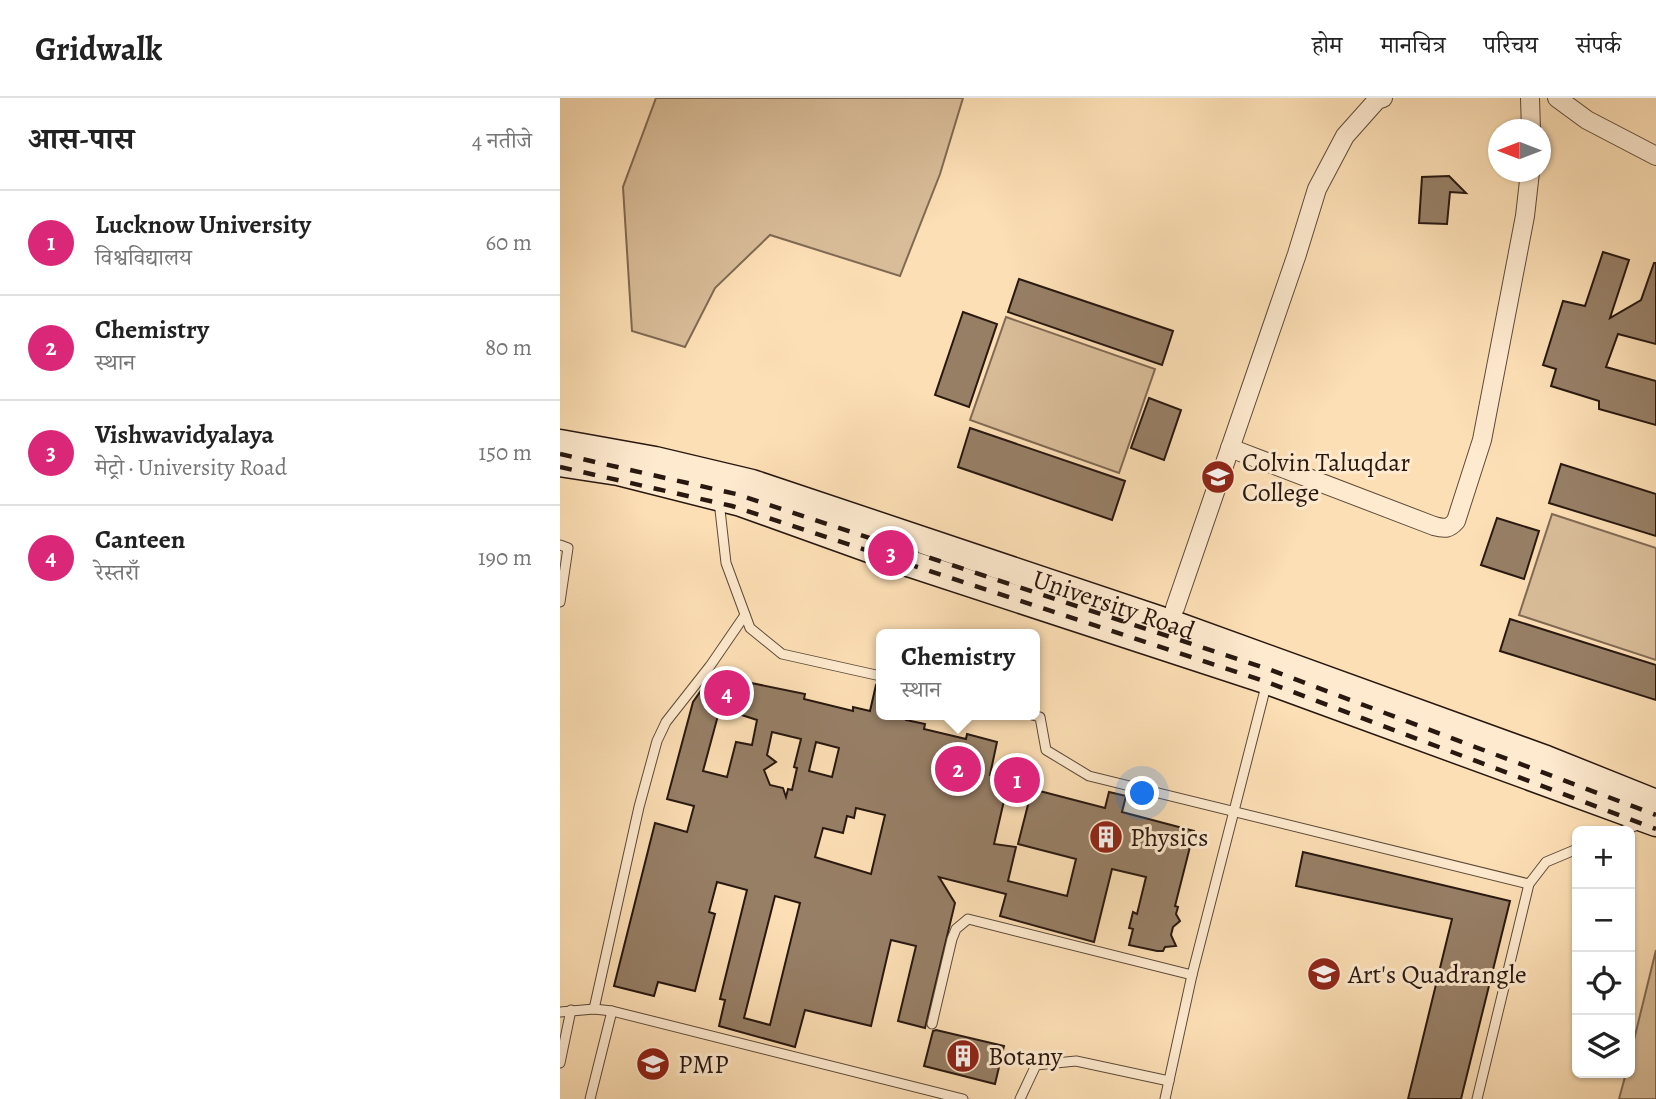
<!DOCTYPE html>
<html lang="hi">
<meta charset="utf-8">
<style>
:root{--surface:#fff;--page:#f6f6f6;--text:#222;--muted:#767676;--line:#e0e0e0;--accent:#db2777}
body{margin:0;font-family:Alegreya,"Noto Serif Devanagari",serif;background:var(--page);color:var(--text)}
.controls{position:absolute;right:21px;bottom:21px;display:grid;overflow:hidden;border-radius:10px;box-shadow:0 2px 5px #0004}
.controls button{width:63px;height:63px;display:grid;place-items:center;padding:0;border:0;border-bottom:2px solid var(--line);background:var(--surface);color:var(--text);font:35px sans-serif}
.compass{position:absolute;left:928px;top:21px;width:63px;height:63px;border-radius:50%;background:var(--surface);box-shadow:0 2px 5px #0004;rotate:270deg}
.you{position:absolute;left:583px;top:696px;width:24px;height:24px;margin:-18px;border:5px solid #fff;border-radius:50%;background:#1a73e8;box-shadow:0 0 0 10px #1a73e833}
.badge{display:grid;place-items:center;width:46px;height:46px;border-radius:50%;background:var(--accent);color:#fff;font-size:23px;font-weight:700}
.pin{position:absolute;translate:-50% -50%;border:4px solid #fff;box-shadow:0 2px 7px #0006}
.popup{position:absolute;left:316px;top:531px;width:164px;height:91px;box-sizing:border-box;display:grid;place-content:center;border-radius:10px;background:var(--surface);filter:drop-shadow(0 2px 5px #0005);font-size:23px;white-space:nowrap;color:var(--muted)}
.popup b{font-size:26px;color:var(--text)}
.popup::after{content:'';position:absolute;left:50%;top:100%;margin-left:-14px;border:14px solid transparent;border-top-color:var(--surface)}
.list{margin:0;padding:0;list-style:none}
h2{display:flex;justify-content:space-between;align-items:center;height:91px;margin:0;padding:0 28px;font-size:30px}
h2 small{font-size:23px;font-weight:400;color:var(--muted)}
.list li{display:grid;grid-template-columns:46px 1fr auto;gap:21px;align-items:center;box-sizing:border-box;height:105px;padding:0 28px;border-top:2px solid var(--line)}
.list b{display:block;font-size:26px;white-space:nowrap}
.list p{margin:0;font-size:23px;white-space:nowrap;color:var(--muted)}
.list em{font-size:23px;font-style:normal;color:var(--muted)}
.icon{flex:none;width:38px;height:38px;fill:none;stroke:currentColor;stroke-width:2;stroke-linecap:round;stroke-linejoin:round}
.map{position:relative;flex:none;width:1096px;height:1001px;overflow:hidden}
header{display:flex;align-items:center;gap:42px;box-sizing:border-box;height:98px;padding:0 35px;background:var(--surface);border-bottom:2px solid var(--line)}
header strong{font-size:33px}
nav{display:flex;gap:38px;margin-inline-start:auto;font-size:24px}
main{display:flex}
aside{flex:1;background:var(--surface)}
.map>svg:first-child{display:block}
</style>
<header>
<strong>Gridwalk</strong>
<nav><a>होम</a><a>मानचित्र</a><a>परिचय</a><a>संपर्क</a></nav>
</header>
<main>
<aside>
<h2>आस-पास<small>4 नतीजे</small></h2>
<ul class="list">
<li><span class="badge">1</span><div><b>Lucknow University</b><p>विश्वविद्यालय</p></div><em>60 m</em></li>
<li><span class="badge">2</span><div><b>Chemistry</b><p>स्थान</p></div><em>80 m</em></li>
<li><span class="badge">3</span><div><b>Vishwavidyalaya</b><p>मेट्रो · University Road</p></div><em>150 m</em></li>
<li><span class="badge">4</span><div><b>Canteen</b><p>रेस्तराँ</p></div><em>190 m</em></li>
</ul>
</aside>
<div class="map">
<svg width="1096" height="1001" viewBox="0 0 1096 1001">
<rect width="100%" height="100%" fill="#fddfb5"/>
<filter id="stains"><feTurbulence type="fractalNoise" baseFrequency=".00286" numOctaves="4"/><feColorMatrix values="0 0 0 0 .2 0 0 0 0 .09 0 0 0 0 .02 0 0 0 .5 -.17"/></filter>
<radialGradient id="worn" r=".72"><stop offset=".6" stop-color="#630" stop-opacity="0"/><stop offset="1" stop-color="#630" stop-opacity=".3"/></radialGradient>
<g fill="#d9bd99" stroke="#806a54" stroke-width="2">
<path d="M 96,0 L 403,0 L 380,76 L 340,178 L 210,137 L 155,190 L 125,249 L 72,233 L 63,89 Z"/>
<path d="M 446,219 L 595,271 L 559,375 L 410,322 Z"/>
<path d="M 992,416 L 1096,450 L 1096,562 L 959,517 Z"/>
<path d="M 1096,852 L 1096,1001 L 1059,1001 L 1066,975 L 1070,975 L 1070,958 Z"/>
</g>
<g fill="#977f66" stroke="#281810" stroke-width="2" fill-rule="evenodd">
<path d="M 889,78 L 906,95 L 890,94 L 887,126 L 859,125 L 862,79 Z"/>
<path d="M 1043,154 L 1069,162 L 1050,220 L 1081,202 L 1094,165 L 1096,165 L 1096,246 L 1058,236 L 1046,269 L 1096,283 L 1096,327 L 1039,311 L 1039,303 L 991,288 L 996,271 L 983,267 L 1003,203 L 1025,208 Z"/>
<path d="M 459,181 L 613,233 L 602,267 L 448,214 Z"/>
<path d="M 403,214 L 437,226 L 409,309 L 375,297 Z"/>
<path d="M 589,300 L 621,312 L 604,362 L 571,350 Z"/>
<path d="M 410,330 L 565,383 L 552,422 L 398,369 Z"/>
<path d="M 1001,366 L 1096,396 L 1096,438 L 989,405 Z"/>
<path d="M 937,420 L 979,433 L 964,481 L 921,467 Z"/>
<path d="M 950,521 L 1096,567 L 1096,602 L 940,553 Z"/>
<path d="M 152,577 L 245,596 L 244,601 L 293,613 L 293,609 L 310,613 L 316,587 L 321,588 L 321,617 L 347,617 L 346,622 L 365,626 L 364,631 L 406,641 L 407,636 L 437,644 L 430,677 L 449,681 L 434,746 L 456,749 L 448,783 L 507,798 L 516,761 L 458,746 L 472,691 L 545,710 L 549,694 L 566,698 L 562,714 L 634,733 L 615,808 L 618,809 L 616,816 L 620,823 L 613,829 L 611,837 L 616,848 L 605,849 L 603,853 L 597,853 L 569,847 L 573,831 L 569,830 L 573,814 L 577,816 L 586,779 L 552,771 L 534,844 L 440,818 L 446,796 L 379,779 L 395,805 L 365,930 L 338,923 L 356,848 L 331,842 L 311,928 L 245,912 L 235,949 L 159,928 L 165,902 L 160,901 L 187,792 L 157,784 L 149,814 L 155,816 L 135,893 L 98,884 L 94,898 L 54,888 L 95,725 L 127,734 L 134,708 L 107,701 L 133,604 ZM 160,610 L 197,622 L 192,647 L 176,644 L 167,679 L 143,673 ZM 212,634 L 241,641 L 234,669 L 237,670 L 232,692 L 228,691 L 226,699 L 223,690 L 210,687 L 204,672 L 216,664 L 207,657 ZM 256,644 L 279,650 L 272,679 L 249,673 ZM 296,710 L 325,717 L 311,776 L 255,759 L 263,730 L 283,735 L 287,718 L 294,720 ZM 215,798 L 240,805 L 210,927 L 184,920 Z"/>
<path d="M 743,754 L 950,803 L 901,1001 L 848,1001 L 892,821 L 736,788 Z"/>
<path d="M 376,932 L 444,948 L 435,986 L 364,968 L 373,933 Z"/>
</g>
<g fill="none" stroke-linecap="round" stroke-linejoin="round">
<g stroke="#5d4a39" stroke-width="11">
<g id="service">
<path d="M 159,403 L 166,465 L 190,530 L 222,556 L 316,577 L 321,575"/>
<path d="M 0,447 L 8,450 L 0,504"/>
<path d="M 472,617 L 480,619 L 486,652 L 529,678 L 969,786"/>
<path d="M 1062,733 L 1080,726"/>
<path d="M 34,911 L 79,709 L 97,643 L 106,624 L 150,568 L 185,517"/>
<path d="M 0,914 L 34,911 L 52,913 L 403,1001"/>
<path d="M 372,926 L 392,841 L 396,831 L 408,821 L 632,877"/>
<path d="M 0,965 L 11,912"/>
<path d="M 30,1001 L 52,913"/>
<path d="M 460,1001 L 476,967 L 516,963 L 609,983"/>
<path d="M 605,1001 L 632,877 L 707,584"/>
<path d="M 917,1001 L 969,786 L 986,764 L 1017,751"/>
</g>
</g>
<g stroke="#5d4a39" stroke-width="20">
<g id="minor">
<path d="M 970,0 L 971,32"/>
<path d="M 997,0 L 1027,22 L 1096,58"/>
<path d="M 670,350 L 874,428 C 885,431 889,431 896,423 L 922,342 L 965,118 L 970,74"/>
<path d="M 615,510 L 737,156 L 757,91 L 785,38 L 817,2 L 823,0"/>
</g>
</g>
<g stroke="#281810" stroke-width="29">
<g id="secondary">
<path id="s1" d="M 0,345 L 95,362 L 192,385 L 610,525 L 986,661 L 1096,705"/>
<path d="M 0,365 L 58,374 L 181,405 L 351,466 L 708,583 L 1096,725"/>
</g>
</g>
<use href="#service" stroke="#feeacf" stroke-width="9"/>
<use href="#minor" stroke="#feeacf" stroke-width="18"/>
<use href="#secondary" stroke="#feeacf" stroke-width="26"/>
<g stroke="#281810" stroke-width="4.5" stroke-dasharray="12 12" stroke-linecap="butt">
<path d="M 0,356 L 176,396 L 708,571 L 1096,717"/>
<path d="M 0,369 L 172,408 L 704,583 L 1096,731"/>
</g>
</g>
<defs>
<g id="university-disc" transform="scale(1.75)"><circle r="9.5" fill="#8f2418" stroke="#feeacf"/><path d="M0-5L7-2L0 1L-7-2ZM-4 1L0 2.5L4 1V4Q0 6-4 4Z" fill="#fff"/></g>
<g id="building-disc" transform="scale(1.75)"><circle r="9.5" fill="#8f2418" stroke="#feeacf"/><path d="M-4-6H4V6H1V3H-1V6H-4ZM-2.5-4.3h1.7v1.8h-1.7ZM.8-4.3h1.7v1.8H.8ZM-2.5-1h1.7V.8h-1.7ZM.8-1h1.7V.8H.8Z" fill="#fff"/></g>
</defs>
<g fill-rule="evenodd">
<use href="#university-disc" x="658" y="379"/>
<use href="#building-disc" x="546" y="739"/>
<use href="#university-disc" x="764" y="876"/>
<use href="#building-disc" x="403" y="958"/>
<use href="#university-disc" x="93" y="966"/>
</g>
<g text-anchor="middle" stroke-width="6" stroke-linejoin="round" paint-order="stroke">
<g font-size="26" fill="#281810" stroke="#feeacf" text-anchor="start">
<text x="682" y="373">Colvin Taluqdar<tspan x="682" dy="30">College</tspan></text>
<text x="570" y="748">Physics</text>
<text x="788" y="885">Art's Quadrangle</text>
<text x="428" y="967">Botany</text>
<text x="118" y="975">PMP</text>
</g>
<g font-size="26" fill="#281810" stroke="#feeacf">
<text dy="9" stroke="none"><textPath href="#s1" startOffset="578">University Road</textPath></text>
</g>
</g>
<rect width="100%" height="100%" filter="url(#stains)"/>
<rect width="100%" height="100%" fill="url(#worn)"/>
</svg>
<div class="controls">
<button>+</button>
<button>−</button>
<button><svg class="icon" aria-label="locate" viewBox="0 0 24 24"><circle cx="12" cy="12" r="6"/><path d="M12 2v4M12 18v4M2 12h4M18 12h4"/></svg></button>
<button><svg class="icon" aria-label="layers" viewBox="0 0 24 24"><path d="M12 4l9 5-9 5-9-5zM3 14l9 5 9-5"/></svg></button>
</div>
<svg class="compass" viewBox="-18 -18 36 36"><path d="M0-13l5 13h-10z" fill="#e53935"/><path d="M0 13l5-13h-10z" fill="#767676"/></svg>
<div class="you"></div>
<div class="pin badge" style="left:457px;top:682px">1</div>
<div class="pin badge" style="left:398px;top:671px">2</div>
<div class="popup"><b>Chemistry</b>स्थान</div>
<div class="pin badge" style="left:331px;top:455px">3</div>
<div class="pin badge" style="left:167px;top:595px">4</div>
</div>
</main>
